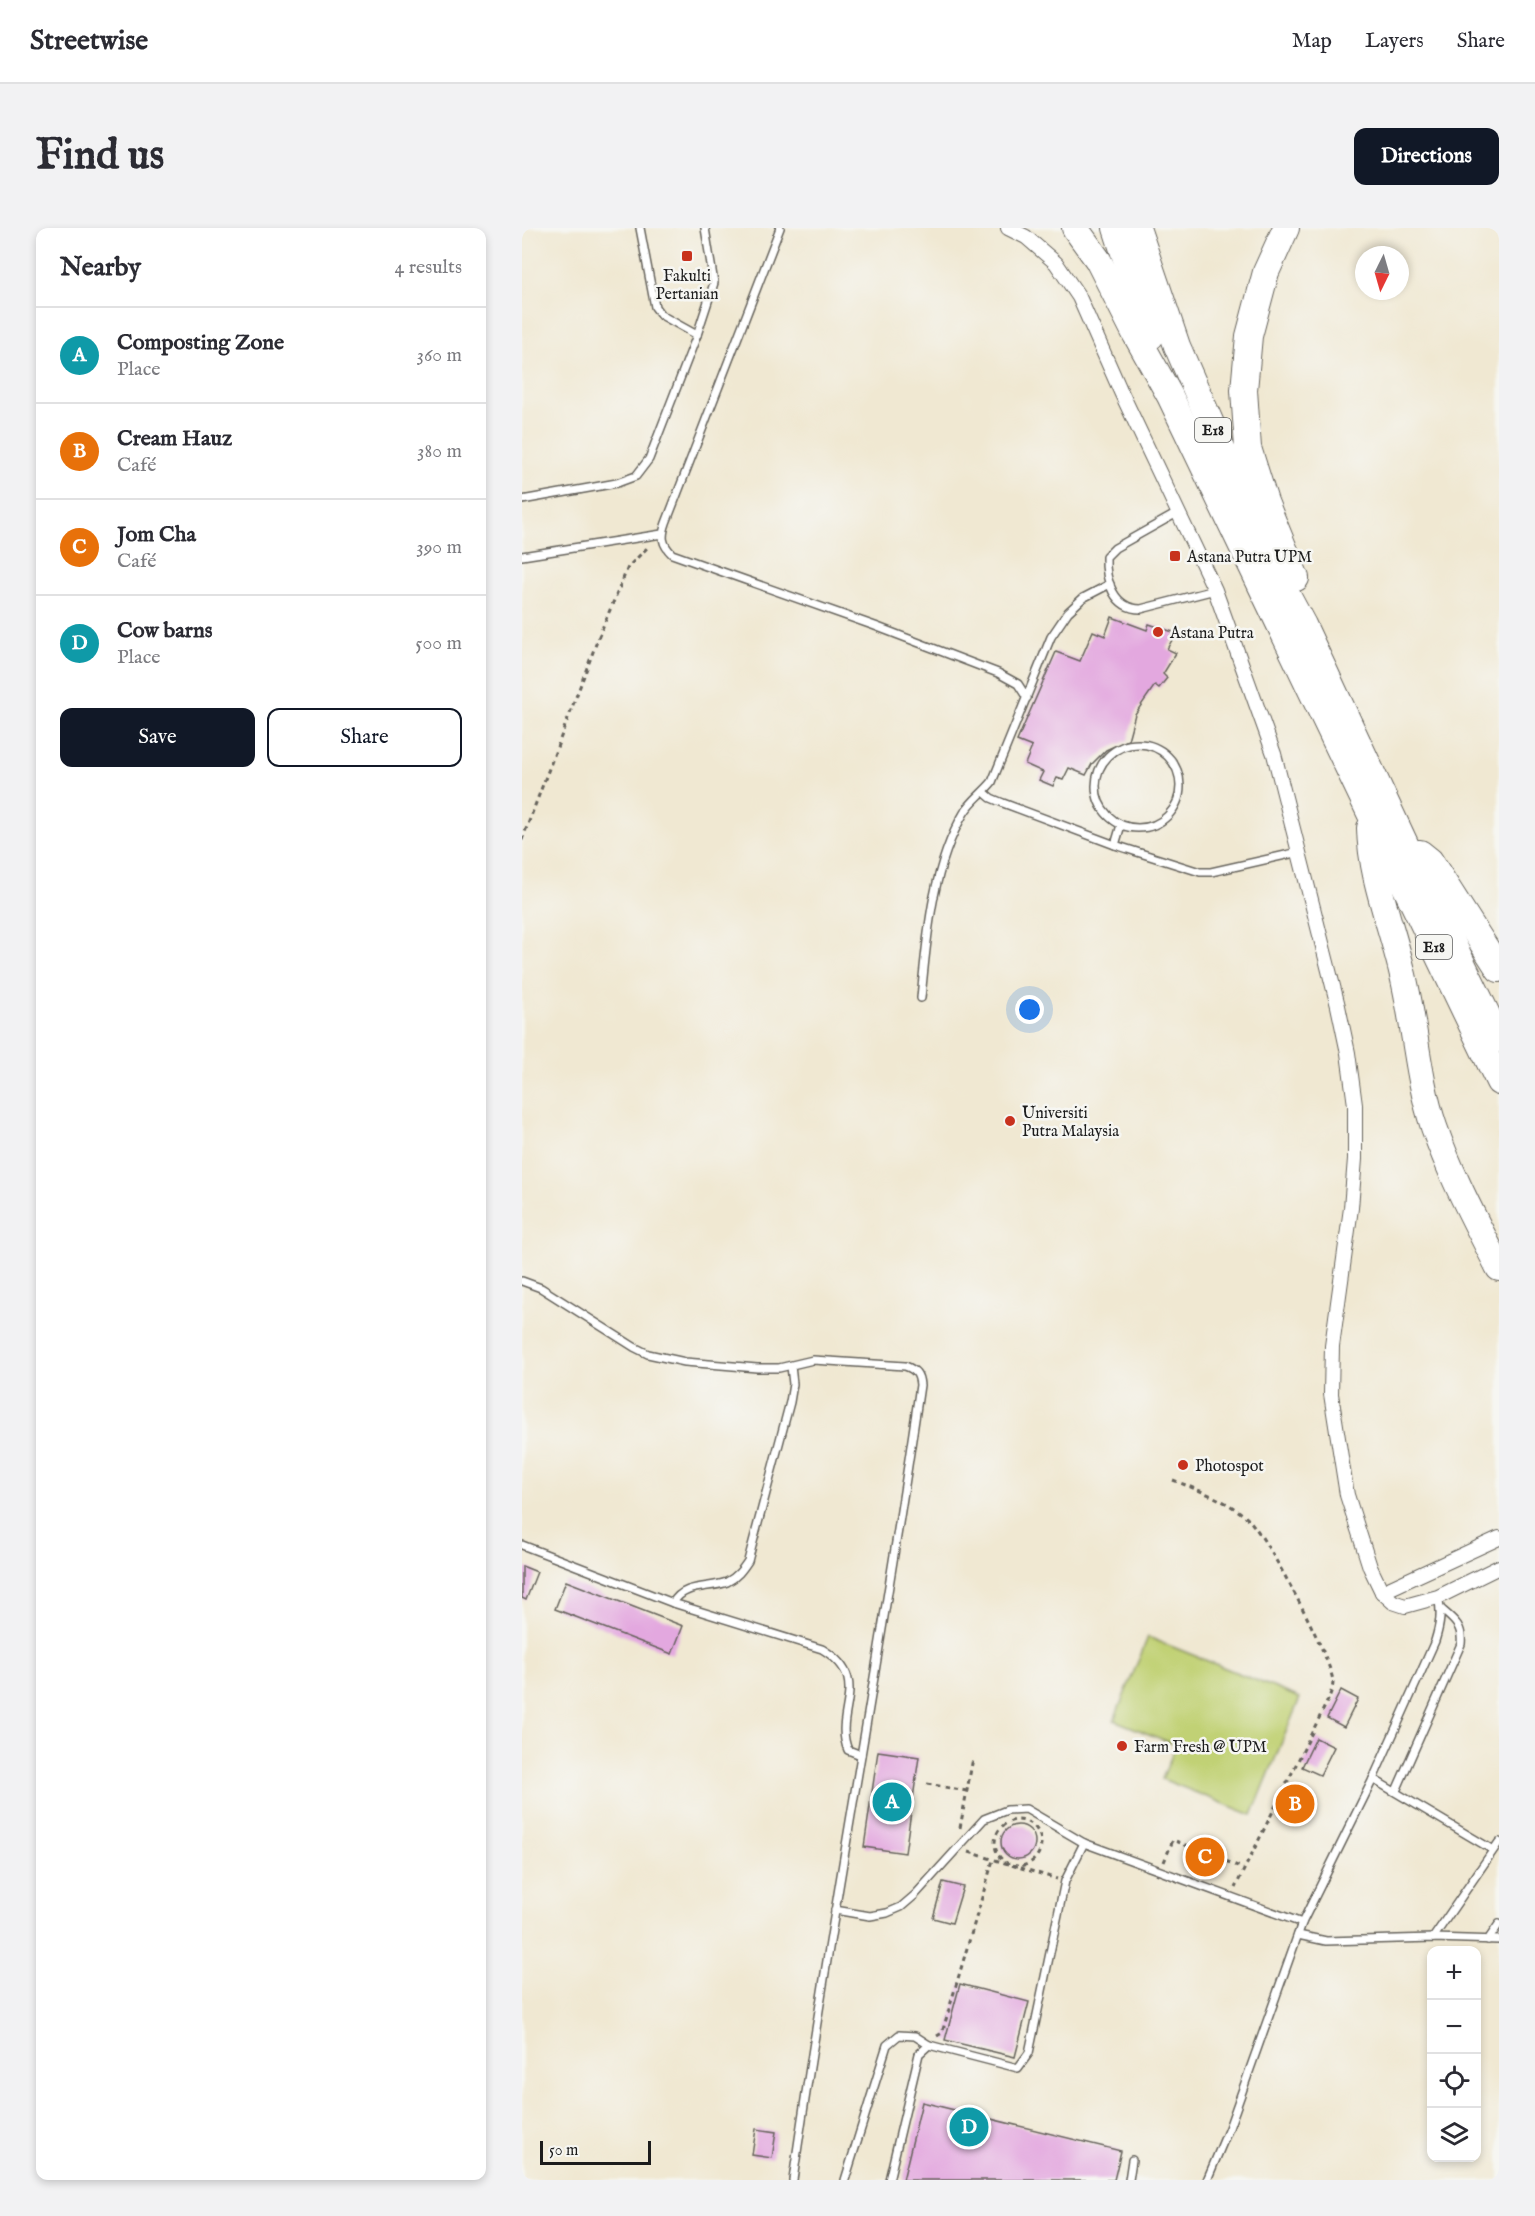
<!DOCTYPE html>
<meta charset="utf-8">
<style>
:root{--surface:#fff;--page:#f2f2f3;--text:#2b2b33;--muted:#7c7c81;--line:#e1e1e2;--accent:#111827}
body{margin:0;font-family:"IM FELL English",serif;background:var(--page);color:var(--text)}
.controls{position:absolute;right:18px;bottom:18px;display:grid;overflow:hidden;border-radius:12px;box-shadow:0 3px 9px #0003}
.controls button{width:54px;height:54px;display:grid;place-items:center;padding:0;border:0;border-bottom:2px solid var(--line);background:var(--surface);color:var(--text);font:30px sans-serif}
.compass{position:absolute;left:833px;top:18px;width:54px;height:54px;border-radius:50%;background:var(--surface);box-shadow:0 3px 9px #0003;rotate:185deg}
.scale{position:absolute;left:18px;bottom:15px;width:111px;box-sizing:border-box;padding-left:6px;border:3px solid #1c1c1c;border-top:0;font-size:16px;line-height:21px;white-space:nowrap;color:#1c1c1c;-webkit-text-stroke:4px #f6f6f2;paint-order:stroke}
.you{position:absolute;left:508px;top:782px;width:21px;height:21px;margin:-15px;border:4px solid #fff;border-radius:50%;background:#1a73e8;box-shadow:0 0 0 9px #1a73e833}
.badge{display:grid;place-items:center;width:39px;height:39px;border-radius:50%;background:var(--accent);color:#fff;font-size:20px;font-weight:700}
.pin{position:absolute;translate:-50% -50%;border:3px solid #fff;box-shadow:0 2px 6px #0006}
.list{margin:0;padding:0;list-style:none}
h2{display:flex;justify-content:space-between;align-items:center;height:78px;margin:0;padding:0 24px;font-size:26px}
h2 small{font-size:20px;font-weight:400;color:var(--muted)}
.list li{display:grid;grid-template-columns:39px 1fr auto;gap:18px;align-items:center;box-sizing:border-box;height:96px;padding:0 24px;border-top:2px solid var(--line)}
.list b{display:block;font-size:22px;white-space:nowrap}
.list p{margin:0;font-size:20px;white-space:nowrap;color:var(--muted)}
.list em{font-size:20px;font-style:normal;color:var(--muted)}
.actions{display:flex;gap:12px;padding:18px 24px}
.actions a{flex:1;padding:14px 0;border:2px solid var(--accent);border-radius:12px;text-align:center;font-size:21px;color:var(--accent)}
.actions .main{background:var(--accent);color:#fff}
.icon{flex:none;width:33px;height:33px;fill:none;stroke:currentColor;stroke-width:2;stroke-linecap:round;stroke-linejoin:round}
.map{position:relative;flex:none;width:977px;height:1952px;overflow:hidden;border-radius:12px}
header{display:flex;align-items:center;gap:36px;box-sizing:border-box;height:84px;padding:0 30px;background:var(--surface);border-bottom:2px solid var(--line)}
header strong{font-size:28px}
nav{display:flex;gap:33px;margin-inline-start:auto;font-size:21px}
.intro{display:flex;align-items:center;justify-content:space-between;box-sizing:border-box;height:144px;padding:0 36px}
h1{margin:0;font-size:42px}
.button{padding:15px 27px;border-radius:12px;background:var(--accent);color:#fff;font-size:21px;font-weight:700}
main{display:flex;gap:36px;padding:0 36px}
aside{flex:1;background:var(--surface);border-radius:12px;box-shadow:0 3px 9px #0003}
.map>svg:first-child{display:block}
</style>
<header>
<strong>Streetwise</strong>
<nav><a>Map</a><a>Layers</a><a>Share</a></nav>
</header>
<div class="intro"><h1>Find us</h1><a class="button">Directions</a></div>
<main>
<aside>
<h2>Nearby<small>4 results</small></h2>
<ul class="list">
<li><span class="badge" style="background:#0f9aa8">A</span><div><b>Composting Zone</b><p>Place</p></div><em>360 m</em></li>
<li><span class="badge" style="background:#e8710a">B</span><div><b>Cream Hauz</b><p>Café</p></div><em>380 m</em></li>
<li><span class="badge" style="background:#e8710a">C</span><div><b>Jom Cha</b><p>Café</p></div><em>390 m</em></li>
<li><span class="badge" style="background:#0f9aa8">D</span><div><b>Cow barns</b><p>Place</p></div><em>500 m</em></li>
</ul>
<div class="actions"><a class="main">Save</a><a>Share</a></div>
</aside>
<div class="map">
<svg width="977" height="1952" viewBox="0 0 977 1952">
<rect width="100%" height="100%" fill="#f6f6f2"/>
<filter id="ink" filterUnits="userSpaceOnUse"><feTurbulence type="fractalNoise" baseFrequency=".0167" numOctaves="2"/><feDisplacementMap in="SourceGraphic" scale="12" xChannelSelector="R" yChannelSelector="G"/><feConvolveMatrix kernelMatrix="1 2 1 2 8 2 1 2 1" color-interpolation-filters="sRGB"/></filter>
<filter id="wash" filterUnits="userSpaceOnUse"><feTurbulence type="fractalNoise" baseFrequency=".008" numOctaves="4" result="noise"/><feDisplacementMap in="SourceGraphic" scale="24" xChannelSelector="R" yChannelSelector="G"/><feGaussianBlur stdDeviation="1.35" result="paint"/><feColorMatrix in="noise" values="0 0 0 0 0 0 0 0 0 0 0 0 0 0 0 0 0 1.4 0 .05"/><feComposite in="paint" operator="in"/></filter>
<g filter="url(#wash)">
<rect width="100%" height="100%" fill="#f0e8d2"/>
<path fill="#c1d174" stroke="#6e7648" stroke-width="1.5" d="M 626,1409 L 778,1470 L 730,1587 L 640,1551 L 654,1517 L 592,1492 Z"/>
<g id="blocks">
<g fill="#e3a8df">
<path d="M 590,389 L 625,402 L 627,396 L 654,405 L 645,421 L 654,425 L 641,446 L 645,450 L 637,460 L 633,457 L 613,486 L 606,512 L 584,522 L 570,536 L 564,547 L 547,540 L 541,552 L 535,550 L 531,558 L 517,552 L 521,544 L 503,536 L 510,519 L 495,513 L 534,424 L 558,433 L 571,403 L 583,408 Z"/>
<path d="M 0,1338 L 15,1344 L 4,1372 L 0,1370 Z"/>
<path d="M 44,1353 L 161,1398 L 150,1426 L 33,1381 Z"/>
<path d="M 819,1462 L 836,1471 L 822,1499 L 805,1490 Z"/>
<path d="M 794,1510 L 812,1519 L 798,1547 L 780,1539 Z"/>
<path d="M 356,1523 L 397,1529 L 383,1625 L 342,1619 Z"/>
<circle cx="496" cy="1614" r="17"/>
<path d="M 421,1654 L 441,1659 L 430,1695 L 411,1690 Z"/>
<path d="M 438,1756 L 507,1774 L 493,1829 L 423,1812 Z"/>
<path d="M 400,1874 L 599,1923 L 592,1952 L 381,1952 Z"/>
<path d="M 234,1901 L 254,1904 L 250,1930 L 230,1927 Z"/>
</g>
</g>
</g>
<g filter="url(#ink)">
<use href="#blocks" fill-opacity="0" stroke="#66635c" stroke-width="1.5"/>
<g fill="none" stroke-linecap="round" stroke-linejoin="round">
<g stroke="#66635c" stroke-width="10">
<g id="service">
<path d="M 118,0 L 133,79 L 139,87 L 175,107"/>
<path d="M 258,0 L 144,295 C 139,309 140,316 150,326 L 353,398 L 476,445 L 496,456 L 505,470"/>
<path d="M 0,272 L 95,255 L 114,248 L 127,231 L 175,107 L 192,55 L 183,0"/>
<path d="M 657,284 L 593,320 L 584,329 C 583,353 592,381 619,381 L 693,362"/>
<path d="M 0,328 L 140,306"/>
<circle cx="616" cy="558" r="42"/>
<path d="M 462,564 L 469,570 L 481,575 L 593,617 L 678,644 L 689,644 L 777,624"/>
<path d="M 593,617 L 599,597"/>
<path d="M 399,770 C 405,708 410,639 442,585 C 450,572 461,565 470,554 L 529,409 L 546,384 L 561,370 L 588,356"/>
<path d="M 0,1053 L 19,1060 L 112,1119 L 126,1126 L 163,1134 L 235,1140 L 257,1140 L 291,1132 L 383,1138 C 394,1142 397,1146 398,1157 C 360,1423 309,1686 271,1952"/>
<path d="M 0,1317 L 151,1375 L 300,1421 C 352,1452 310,1484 326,1522 L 339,1527"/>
<path d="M 151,1375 C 162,1355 187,1361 205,1354 C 215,1349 220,1342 226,1333 L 268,1174 L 271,1156 L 269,1138"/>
<path d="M 851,1551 L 971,1622"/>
<path d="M 874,1563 L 939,1416 C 941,1398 932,1392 919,1381"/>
<path d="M 313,1682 L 348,1688 L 365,1685 L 379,1679 L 393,1667 L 462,1591 L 485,1582 L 504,1581 L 562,1615 L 780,1695"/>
<path d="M 776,1707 L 804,1713 L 911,1710 L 977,1712"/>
<path d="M 911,1710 L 977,1614"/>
<path d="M 966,1712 L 977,1696"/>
<path d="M 323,1952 L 365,1817 L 377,1807 L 393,1808 L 407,1817"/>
<path d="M 367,1952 L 397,1826 L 407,1817 L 496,1840 L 507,1825 L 543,1653 L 562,1615"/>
<path d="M 607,1952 L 610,1932"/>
<path d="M 685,1952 L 707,1900 L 780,1695 L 851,1551 L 913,1413 C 918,1397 920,1385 916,1369"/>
</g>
</g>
<g stroke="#66635c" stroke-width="16">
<g id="minor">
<path d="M 486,0 L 504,9 L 534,35 L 557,69 L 599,164 L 693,362 L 752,526 L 816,778 L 826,825 L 833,877 L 833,931 L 829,980 L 810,1118 L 809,1166 L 825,1267 L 848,1339 L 860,1364 L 871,1374 L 883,1378 L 916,1369 L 977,1339"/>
<path d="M 860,1364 L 977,1310"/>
</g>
</g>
<g stroke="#66635c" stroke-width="28">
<g id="motorway">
<path d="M 553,0 L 576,32 L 614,107 L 648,168 L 977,854"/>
<path d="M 594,0 L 629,108"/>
<path d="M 615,0 L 655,118 L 759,356 L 781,397 L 905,663 L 977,811"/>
<path d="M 764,0 L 744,44 L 727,108 L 722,162 L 726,220 L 743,274 L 774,350"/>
<path d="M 848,600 C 849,649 869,696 880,743 C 893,794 895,849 912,899 C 929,948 954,994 977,1040"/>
<path d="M 898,625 L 908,633 L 977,741"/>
</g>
</g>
<g stroke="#66635c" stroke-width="3" stroke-dasharray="4.5 4.5" stroke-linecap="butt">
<path d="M 0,612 L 77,408 L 106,339 L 127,318"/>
<path d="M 651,1252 C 678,1263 706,1272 727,1292 C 745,1310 810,1430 811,1454 C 811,1460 808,1467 806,1472 L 713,1660"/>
<path d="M 405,1556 L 445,1563"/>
<circle cx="496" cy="1615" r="23"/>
<path d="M 438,1600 L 451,1530"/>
<path d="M 447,1624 L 535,1651"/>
<path d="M 642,1634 L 651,1612 L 721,1640"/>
<path d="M 415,1808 L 420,1805 L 471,1632"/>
</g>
<use href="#service" stroke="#fff" stroke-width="7"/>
<use href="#minor" stroke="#fff" stroke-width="14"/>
<use href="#motorway" stroke="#fff" stroke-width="26"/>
</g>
</g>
<g fill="#c8321e" stroke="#f6f6f2" stroke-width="2">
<rect x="159" y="22" width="12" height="12" rx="3"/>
<rect x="647" y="322" width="12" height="12" rx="3"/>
<circle cx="636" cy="404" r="6"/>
<circle cx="488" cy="893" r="6"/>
<circle cx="661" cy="1237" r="6"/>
<circle cx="600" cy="1518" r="6"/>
</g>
<g text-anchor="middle" stroke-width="5" stroke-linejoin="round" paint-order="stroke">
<g fill="#f6f6f2" stroke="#5d5d5c" stroke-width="1.5">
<rect x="673" y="190" width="36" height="24" rx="4.5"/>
<rect x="894" y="707" width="36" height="24" rx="4.5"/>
</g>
<g font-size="15" font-weight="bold" fill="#1c1c1c">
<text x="691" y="207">E18</text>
<text x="912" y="724">E18</text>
</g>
<g font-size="16" fill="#1c1c1c" stroke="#f6f6f2" text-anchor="start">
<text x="165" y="53" text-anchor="middle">Fakulti<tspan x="165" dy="18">Pertanian</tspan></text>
<text x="665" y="334">Astana Putra UPM</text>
<text x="648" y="410">Astana Putra</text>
<text x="500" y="890">Universiti<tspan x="500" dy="18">Putra Malaysia</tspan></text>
<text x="673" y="1243">Photospot</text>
<text x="612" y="1524">Farm Fresh @ UPM</text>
</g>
</g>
</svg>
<div class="controls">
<button>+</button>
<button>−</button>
<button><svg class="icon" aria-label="locate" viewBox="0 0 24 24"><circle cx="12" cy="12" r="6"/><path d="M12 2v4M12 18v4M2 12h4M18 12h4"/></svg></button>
<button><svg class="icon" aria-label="layers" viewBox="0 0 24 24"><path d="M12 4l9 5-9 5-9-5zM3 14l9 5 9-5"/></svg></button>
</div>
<svg class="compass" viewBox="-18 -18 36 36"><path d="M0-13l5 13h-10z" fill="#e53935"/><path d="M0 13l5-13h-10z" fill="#7c7c81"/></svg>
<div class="scale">50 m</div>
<div class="you"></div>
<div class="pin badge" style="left:370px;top:1574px;background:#0f9aa8">A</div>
<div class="pin badge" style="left:773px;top:1576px;background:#e8710a">B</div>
<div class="pin badge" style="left:683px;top:1629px;background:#e8710a">C</div>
<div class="pin badge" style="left:447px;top:1899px;background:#0f9aa8">D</div>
</div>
</main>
